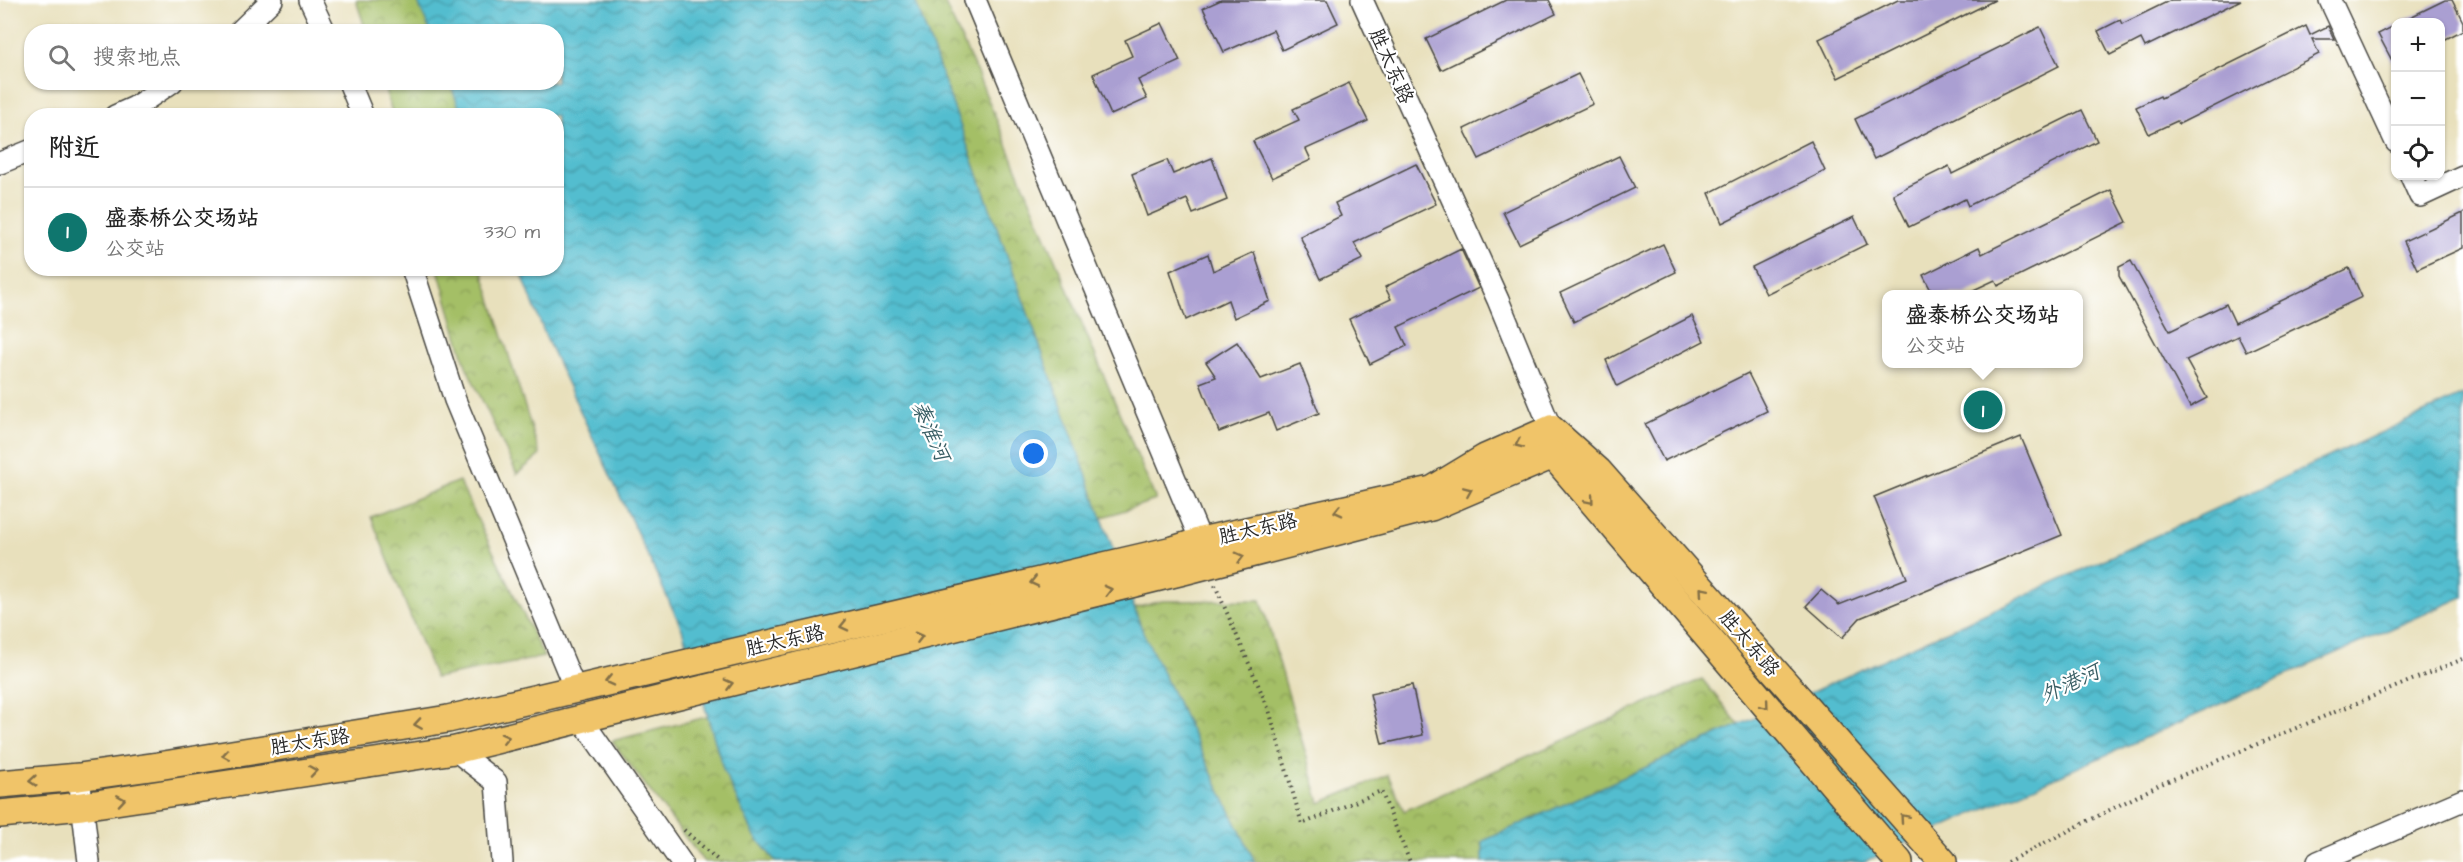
<!DOCTYPE html>
<html lang="zh">
<meta charset="utf-8">
<style>
:root{--surface:#fff;--page:#f2f2f2;--text:#222;--muted:#767676;--line:#e0e0e0;--accent:#0f766e}
body{margin:0;font-family:"Architects Daughter","LXGW WenKai TC",sans-serif;background:var(--page);color:var(--text)}
.controls{position:absolute;right:18px;top:18px;display:grid;overflow:hidden;border-radius:12px;box-shadow:0 2px 4px #0004}
.controls button{width:54px;height:54px;display:grid;place-items:center;padding:0;border:0;border-bottom:2px solid var(--line);background:var(--surface);color:var(--text);font:30px sans-serif}
.you{position:absolute;left:1034px;top:454px;width:21px;height:21px;margin:-15px;border:4px solid #fff;border-radius:50%;background:#1a73e8;box-shadow:0 0 0 9px #1a73e833}
.badge{display:grid;place-items:center;width:39px;height:39px;border-radius:50%;background:var(--accent);color:#fff;font-size:20px;font-weight:700}
.pin{position:absolute;translate:-50% -50%;border:3px solid #fff;box-shadow:0 2px 6px #0006}
.popup{position:absolute;left:1882px;top:290px;width:201px;height:78px;box-sizing:border-box;display:grid;place-content:center;border-radius:12px;background:var(--surface);filter:drop-shadow(0 2px 4px #0005);font-size:20px;white-space:nowrap;color:var(--muted)}
.popup b{font-size:22px;color:var(--text)}
.popup::after{content:'';position:absolute;left:50%;top:100%;margin-left:-12px;border:12px solid transparent;border-top-color:var(--surface)}
.list{margin:0;padding:0;list-style:none}
h2{display:flex;justify-content:space-between;align-items:center;height:78px;margin:0;padding:0 24px;font-size:26px}
h2 small{font-size:20px;font-weight:400;color:var(--muted)}
.list li{display:grid;grid-template-columns:39px 1fr auto;gap:18px;align-items:center;box-sizing:border-box;height:90px;padding:0 24px;border-top:2px solid var(--line)}
.list b{display:block;font-size:22px;white-space:nowrap}
.list p{margin:0;font-size:20px;white-space:nowrap;color:var(--muted)}
.list em{font-size:20px;font-style:normal;color:var(--muted)}
.icon{flex:none;width:33px;height:33px;fill:none;stroke:currentColor;stroke-width:2;stroke-linecap:round;stroke-linejoin:round}
.map{position:relative;flex:none;width:2463px;height:862px;overflow:hidden}
.search{position:absolute;background:var(--surface);box-shadow:0 2px 4px #0004;left:24px;top:24px;width:540px;height:66px;display:flex;align-items:center;gap:15px;box-sizing:border-box;padding:0 21px;border-radius:24px;color:var(--muted);font-size:22px}
.panel{position:absolute;background:var(--surface);box-shadow:0 2px 4px #0004;left:24px;top:108px;width:540px;height:168px;border-radius:24px}
.map>svg:first-child{display:block}
</style>
<div class="map">
<svg width="2463" height="862" viewBox="0 0 2463 862">
<defs>
<pattern id="park-crowns" width="20" height="18" patternUnits="userSpaceOnUse" patternTransform="scale(1.5)"><rect width="20" height="18" fill="#a4bf66"/><path d="M2 6a3 3 0 1 1 6 0M12 15a3 3 0 1 1 6 0" fill="none" stroke="#869b54"/></pattern>
<pattern id="water-waves" width="16" height="10" patternUnits="userSpaceOnUse" patternTransform="scale(1.5)"><rect width="16" height="10" fill="#53bdcf"/><path d="M0 5q4-4 8 0t8 0" fill="none" stroke="#459aa8"/></pattern>
</defs>
<rect width="100%" height="100%" fill="#fff"/>
<filter id="ink" filterUnits="userSpaceOnUse"><feTurbulence type="fractalNoise" baseFrequency=".0167" numOctaves="2"/><feDisplacementMap in="SourceGraphic" scale="12" xChannelSelector="R" yChannelSelector="G"/><feConvolveMatrix kernelMatrix="1 2 1 2 8 2 1 2 1" color-interpolation-filters="sRGB"/></filter>
<filter id="wash" filterUnits="userSpaceOnUse"><feTurbulence type="fractalNoise" baseFrequency=".008" numOctaves="4" result="noise"/><feDisplacementMap in="SourceGraphic" scale="24" xChannelSelector="R" yChannelSelector="G"/><feGaussianBlur stdDeviation="1.35" result="paint"/><feColorMatrix in="noise" values="0 0 0 0 0 0 0 0 0 0 0 0 0 0 0 0 0 1.4 0 .05"/><feComposite in="paint" operator="in"/></filter>
<g filter="url(#wash)">
<rect width="100%" height="100%" fill="#e8e0bc"/>
<g fill="url(#park-crowns)" stroke="#687548" stroke-width="1.5">
<path d="M 356,0 L 943,0 L 974,66 L 1156,500 L 1082,524 L 556,116 L 393,115 L 383,83 L 556,82 L 556,32 L 366,31 Z"/>
<path d="M 438,269 L 497,269 L 482,270 L 540,455 L 517,474 L 466,366 Z"/>
<path d="M 459,481 L 544,657 L 435,678 L 371,517 Z"/>
<path d="M 1261,600 L 1320,803 L 1388,775 L 1404,811 L 1702,679 L 1850,862 L 704,862 L 612,741 L 1162,601 Z"/>
</g>
<g fill="url(#water-waves)" stroke="#3f747d" stroke-width="1.5">
<path d="M 417,0 L 915,0 L 1143,632 L 1255,862 L 776,862 L 754,835 L 724,772 L 682,629 L 547,340 L 520,269 L 556,268 L 556,116 L 462,115 L 450,83 L 556,82 L 556,32 L 430,31 Z"/>
<path d="M 2463,395 L 2463,597 L 1864,862 L 1483,862 L 1483,841 L 2101,561 Z"/>
</g>
<g id="blocks">
<g fill="#aa9fd2">
<path d="M 1221,0 L 1327,0 L 1338,23 L 1282,50 L 1273,30 L 1224,52 L 1203,8 Z"/>
<path d="M 1506,0 L 1549,0 L 1556,14 L 1441,70 L 1426,39 Z"/>
<path d="M 1898,0 L 1995,0 L 1838,78 L 1819,39 Z"/>
<path d="M 2171,0 L 2241,0 L 2145,47 L 2141,39 L 2110,55 L 2098,31 L 2120,20 L 2122,24 Z"/>
<path d="M 2445,0 L 2452,0 L 2463,22 L 2463,30 L 2440,42 L 2440,22 L 2400,22 Z"/>
<path d="M 1162,23 L 1180,61 L 1138,80 L 1147,99 L 1111,115 L 1093,74 L 1132,56 L 1125,40 Z"/>
<path d="M 2396,25 L 2396,68 L 2378,34 Z"/>
<path d="M 2306,26 L 2310,35 L 2328,26 L 2334,39 L 2312,39 L 2319,54 L 2179,124 L 2177,121 L 2149,134 L 2136,107 L 2160,96 L 2161,98 Z"/>
<path d="M 2040,27 L 2059,66 L 1874,159 L 1855,119 Z"/>
<path d="M 1578,74 L 1593,104 L 1479,159 L 1464,129 Z"/>
<path d="M 1349,83 L 1368,121 L 1306,149 L 1311,160 L 1272,178 L 1253,141 L 1299,120 L 1293,109 Z"/>
<path d="M 2082,110 L 2097,141 L 1968,206 L 1965,199 L 1909,227 L 1893,194 L 1949,166 L 1952,174 Z"/>
<path d="M 1811,141 L 1825,171 L 1722,223 L 1709,193 Z"/>
<path d="M 1619,156 L 1635,188 L 1519,244 L 1503,212 Z"/>
<path d="M 1212,158 L 1227,200 L 1193,214 L 1187,199 L 1147,216 L 1132,174 L 1167,160 L 1173,174 Z"/>
<path d="M 1416,164 L 1436,204 L 1354,243 L 1363,259 L 1320,279 L 1300,236 L 1341,216 L 1335,203 Z"/>
<path d="M 2111,190 L 2127,222 L 1998,286 L 1995,280 L 1965,294 L 1933,294 L 1923,275 L 1979,247 L 1982,254 Z"/>
<path d="M 2463,213 L 2463,248 L 2417,269 L 2404,241 Z"/>
<path d="M 1854,217 L 1867,244 L 1766,294 L 1752,267 Z"/>
<path d="M 1663,244 L 1676,272 L 1574,322 L 1560,293 Z"/>
<path d="M 1461,249 L 1479,288 L 1398,327 L 1407,346 L 1370,364 L 1349,319 L 1391,299 L 1385,287 Z"/>
<path d="M 1254,252 L 1270,301 L 1234,318 L 1228,300 L 1186,320 L 1170,271 L 1208,254 L 1213,271 Z"/>
<path d="M 2131,261 L 2170,331 L 2226,304 L 2235,323 L 2349,268 L 2362,297 L 2246,352 L 2238,336 L 2186,360 L 2207,398 L 2190,407 L 2119,276 L 2119,267 Z"/>
<path d="M 1692,316 L 1704,341 L 1617,386 L 1606,360 Z"/>
<path d="M 1237,342 L 1261,379 L 1300,364 L 1319,413 L 1276,431 L 1269,413 L 1219,432 L 1200,383 L 1216,377 L 1206,362 Z"/>
<path d="M 1748,373 L 1767,411 L 1664,461 L 1645,424 Z"/>
<path d="M 2021,437 L 2062,535 L 1860,618 L 1842,638 L 1806,606 L 1821,590 L 1839,605 L 1907,578 L 1874,497 Z"/>
<path d="M 1412,685 L 1423,735 L 1382,744 L 1370,694 Z"/>
</g>
</g>
</g>
<g filter="url(#ink)">
<use href="#blocks" fill-opacity="0" stroke="#474641" stroke-width="1.5"/>
<g fill="none" stroke-linecap="round" stroke-linejoin="round">
<g stroke="#474641" stroke-width="24">
<g id="minor">
<path d="M 310,0 L 325,32"/>
<path d="M 975,0 L 1201,541 L 1204,556"/>
<path d="M 1362,0 L 1498,300 L 1551,429 L 1552,442"/>
<path d="M 2330,0 L 2396,142"/>
<path d="M 239,32 L 272,0"/>
<path d="M 349,82 L 363,116"/>
<path d="M 115,116 L 135,107 L 172,82"/>
<path d="M 0,163 L 32,150"/>
<path d="M 2411,176 L 2420,196 L 2463,176"/>
<path d="M 412,268 L 455,400 L 575,689"/>
<path d="M 582,720 L 681,862"/>
<path d="M 455,750 L 496,782 L 502,862"/>
<path d="M 79,777 L 89,862"/>
<path d="M 2318,862 L 2463,800"/>
</g>
</g>
<g stroke="#474641" stroke-width="30">
<g id="major">
<path d="M 0,784 L 79,777 L 158,766 L 448,719 L 1173,550 L 1201,541 L 1432,490 L 1485,458 L 1551,429 L 1598,471 L 1943,862"/>
<path d="M 0,814 L 82,806 L 455,750 L 1184,571 L 1431,507 L 1553,455 L 1899,862"/>
</g>
</g>
<g stroke="#474641" stroke-width="4" stroke-dasharray="1.5 4.5" stroke-linecap="butt">
<path d="M 1215,585 L 1269,710 L 1302,824 L 1381,791 L 1410,862"/>
<path d="M 684,830 L 720,862"/>
<path d="M 2007,862 L 2161,784 L 2463,659"/>
</g>
<use href="#minor" stroke="#fff" stroke-width="21"/>
<use href="#major" stroke="#f0c469" stroke-width="27"/>
</g>
<defs><path id="oneway-chevron" d="M-2-3.5L2.5 0L-2 3.5" fill="none" stroke-width="1.6" stroke-linecap="round" stroke-linejoin="round" transform="scale(1.5)"/></defs>
<g stroke="#847047">
<use href="#oneway-chevron" transform="translate(1519 444) rotate(156)"/>
<use href="#oneway-chevron" transform="translate(1468 491) rotate(-23)"/>
<use href="#oneway-chevron" transform="translate(1590 500) rotate(50)"/>
<use href="#oneway-chevron" transform="translate(1338 511) rotate(167)"/>
<use href="#oneway-chevron" transform="translate(1240 557) rotate(-15)"/>
<use href="#oneway-chevron" transform="translate(1034 582) rotate(167)"/>
<use href="#oneway-chevron" transform="translate(1108 590) rotate(-14)"/>
<use href="#oneway-chevron" transform="translate(1703 591) rotate(-131)"/>
<use href="#oneway-chevron" transform="translate(844 626) rotate(167)"/>
<use href="#oneway-chevron" transform="translate(919 637) rotate(-14)"/>
<use href="#oneway-chevron" transform="translate(609 681) rotate(167)"/>
<use href="#oneway-chevron" transform="translate(729 684) rotate(-14)"/>
<use href="#oneway-chevron" transform="translate(1765 705) rotate(50)"/>
<use href="#oneway-chevron" transform="translate(418 724) rotate(171)"/>
<use href="#oneway-chevron" transform="translate(505 738) rotate(-13)"/>
<use href="#oneway-chevron" transform="translate(226 755) rotate(171)"/>
<use href="#oneway-chevron" transform="translate(313 771) rotate(-9)"/>
<use href="#oneway-chevron" transform="translate(33 781) rotate(175)"/>
<use href="#oneway-chevron" transform="translate(121 800) rotate(-9)"/>
<use href="#oneway-chevron" transform="translate(1904 818) rotate(-131)"/>
</g>
</g>
<g text-anchor="middle" stroke-width="4.5" stroke-linejoin="round" paint-order="stroke">
<g font-size="20" fill="#2b2b2b" stroke="#fff">
<text transform="translate(1392 66) rotate(66)" y="7">胜太东路</text>
<text transform="translate(1258 528) rotate(-13)" y="7">胜太东路</text>
<text transform="translate(785 640) rotate(-13)" y="7">胜太东路</text>
<text transform="translate(1750 643) rotate(49)" y="7">胜太东路</text>
<text transform="translate(310 741) rotate(-9)" y="7">胜太东路</text>
</g>
<g font-size="21" font-style="italic" fill="#395e64" stroke="#fff">
<text transform="translate(931 431) rotate(66)" y="7">秦淮河</text>
<text transform="translate(2070 683) rotate(-25)" y="7">外港河</text>
</g>
</g>
</svg>
<div class="controls">
<button>+</button>
<button>−</button>
<button><svg class="icon" aria-label="locate" viewBox="0 0 24 24"><circle cx="12" cy="12" r="6"/><path d="M12 2v4M12 18v4M2 12h4M18 12h4"/></svg></button>
</div>
<div class="you"></div>
<div class="pin badge" style="left:1983px;top:410px">1</div>
<div class="popup"><b>盛泰桥公交场站</b>公交站</div>
<div class="search"><svg class="icon" aria-label="search" viewBox="0 0 24 24"><circle cx="10" cy="10" r="6"/><path d="M15 15l6 6"/></svg>搜索地点</div>
<section class="panel">
<h2>附近<small></small></h2>
<ul class="list">
<li><span class="badge">1</span><div><b>盛泰桥公交场站</b><p>公交站</p></div><em>330 m</em></li>
</ul>
</section>
</div>
